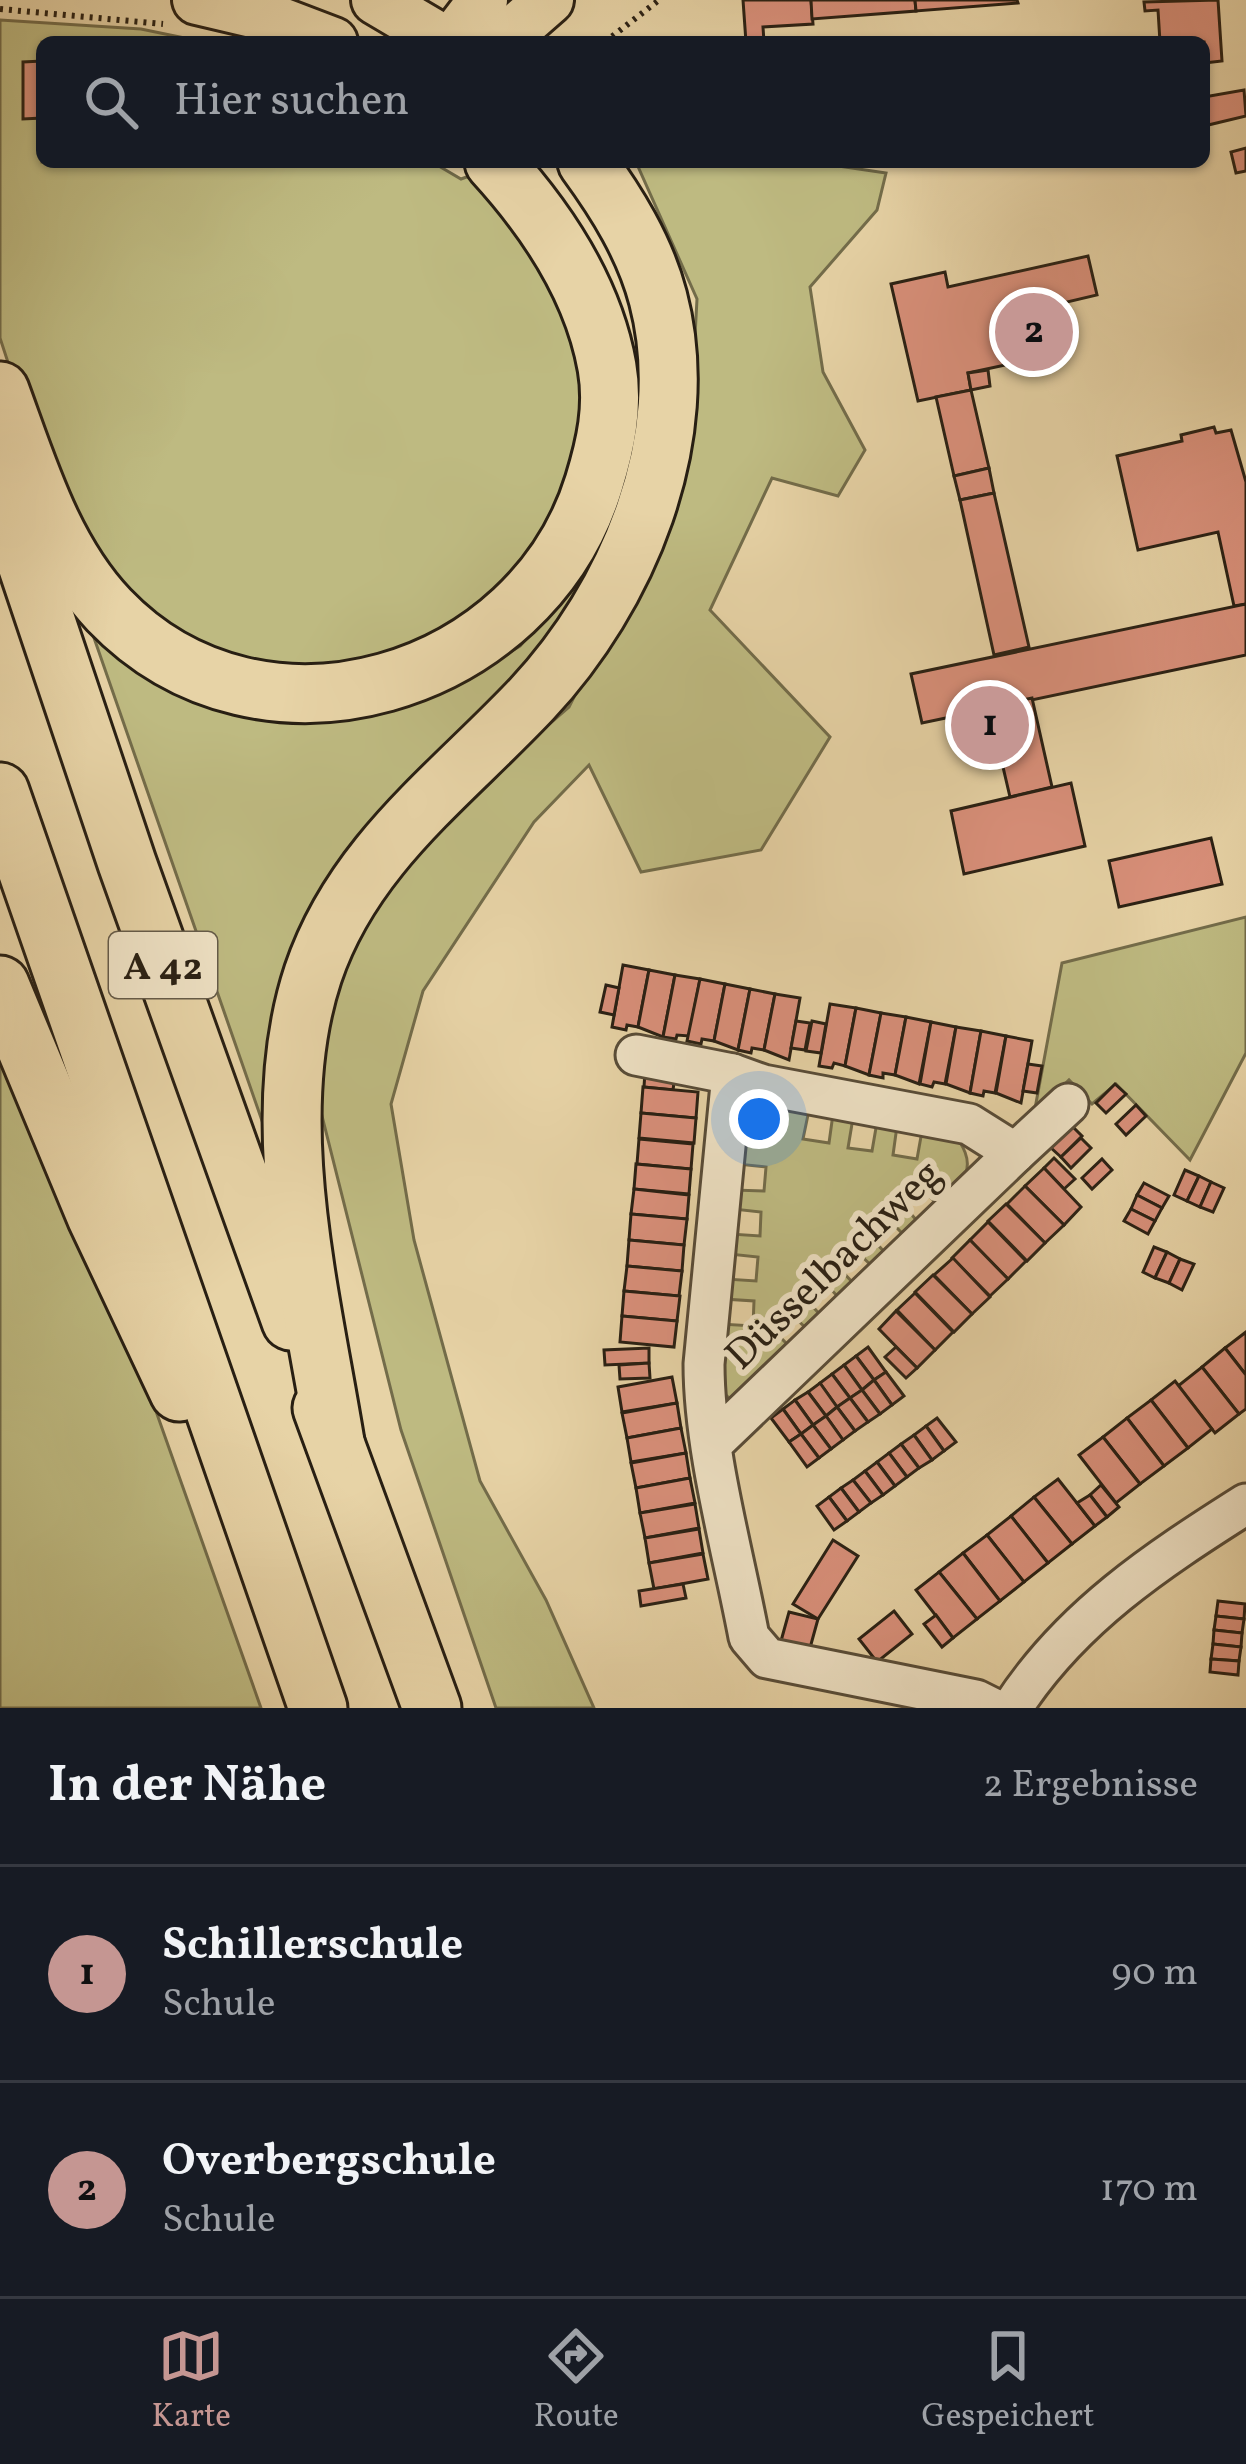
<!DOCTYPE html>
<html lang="de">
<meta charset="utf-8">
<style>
:root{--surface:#171b24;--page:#242831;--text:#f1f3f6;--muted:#9ea1a6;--line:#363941;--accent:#c59692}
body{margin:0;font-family:Vollkorn,serif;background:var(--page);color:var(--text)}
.you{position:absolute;left:759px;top:1119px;width:42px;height:42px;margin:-30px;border:9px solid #fff;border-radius:50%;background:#1a73e8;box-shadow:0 0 0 18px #1a73e833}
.badge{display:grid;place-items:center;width:78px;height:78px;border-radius:50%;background:var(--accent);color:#111;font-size:39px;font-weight:700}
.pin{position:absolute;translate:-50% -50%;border:6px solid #fff;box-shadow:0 3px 12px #0006}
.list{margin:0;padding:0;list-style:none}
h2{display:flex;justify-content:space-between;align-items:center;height:156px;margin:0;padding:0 48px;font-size:51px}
h2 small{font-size:39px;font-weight:400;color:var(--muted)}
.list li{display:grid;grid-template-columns:78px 1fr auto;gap:36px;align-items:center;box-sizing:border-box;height:216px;padding:0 48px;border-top:3px solid var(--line)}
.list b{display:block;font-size:45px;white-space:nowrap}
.list p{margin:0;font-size:39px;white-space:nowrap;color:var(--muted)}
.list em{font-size:39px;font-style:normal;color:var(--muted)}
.icon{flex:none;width:66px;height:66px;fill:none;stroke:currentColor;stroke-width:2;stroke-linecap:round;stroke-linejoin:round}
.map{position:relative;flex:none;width:1246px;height:1708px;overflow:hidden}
.search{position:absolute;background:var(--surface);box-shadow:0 3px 9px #0004;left:36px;right:36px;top:36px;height:132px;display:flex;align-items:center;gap:30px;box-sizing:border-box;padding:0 42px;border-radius:18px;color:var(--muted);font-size:45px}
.sheet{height:588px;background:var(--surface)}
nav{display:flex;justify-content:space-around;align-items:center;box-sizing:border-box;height:168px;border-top:3px solid var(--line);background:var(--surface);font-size:33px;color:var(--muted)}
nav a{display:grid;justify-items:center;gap:6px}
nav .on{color:var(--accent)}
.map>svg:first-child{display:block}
</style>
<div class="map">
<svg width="1246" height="1708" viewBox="0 0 1246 1708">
<rect width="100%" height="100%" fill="#e7d3a6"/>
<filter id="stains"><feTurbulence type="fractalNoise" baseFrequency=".00167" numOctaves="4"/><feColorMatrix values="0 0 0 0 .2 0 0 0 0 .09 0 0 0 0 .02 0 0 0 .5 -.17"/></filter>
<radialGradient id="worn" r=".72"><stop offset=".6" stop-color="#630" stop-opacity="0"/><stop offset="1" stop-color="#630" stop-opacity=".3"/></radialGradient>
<g fill="#beba81" stroke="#736c4a" stroke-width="3">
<path d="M 0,20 L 141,29 L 204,42 L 42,42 L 42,162 L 432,162 L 461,179 L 483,171 L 541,247 L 592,395 L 562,518 L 479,619 L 354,669 L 222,658 L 153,621 L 103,574 L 34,442 L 0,338 Z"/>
<path d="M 636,162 L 811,162 L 886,173 L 877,210 L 810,287 L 823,372 L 865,450 L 838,496 L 772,478 L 710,610 L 830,737 L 761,850 L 641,872 L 589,765 L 534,822 L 423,991 L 391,1104 L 414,1240 L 480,1481 L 546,1600 L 594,1708 L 496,1708 L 401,1430 L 317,1096 L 319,1022 L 365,909 L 466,796 L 569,707 L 648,550 L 691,410 L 697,299 Z"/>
<path d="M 627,480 L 595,582 L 453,749 L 345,852 L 307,954 L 276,1161 L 85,612 L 368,711 L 448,690 L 520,646 L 579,578 Z"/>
<path d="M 1246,917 L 1246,1053 L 1190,1160 L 1116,1084 L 1092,1104 L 1069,1080 L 1034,1114 L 1062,963 Z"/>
<path d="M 0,1021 L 134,1349 L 261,1708 L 0,1708 Z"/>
<path d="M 758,1103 L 809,1110 L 803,1139 L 829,1143 L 833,1114 L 853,1118 L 848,1148 L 872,1151 L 877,1122 L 897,1126 L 893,1155 L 917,1159 L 922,1131 L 959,1141 C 979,1170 960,1185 939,1206 L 919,1186 L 901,1203 L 920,1224 L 907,1238 L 886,1217 L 868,1234 L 888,1256 L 875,1269 L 854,1249 L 836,1265 L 856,1286 L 841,1300 L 822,1280 L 803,1296 L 824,1319 L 810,1332 L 788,1311 L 771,1328 L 792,1349 L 735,1399 L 729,1398 L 721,1391 L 721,1324 L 753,1326 L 754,1301 L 724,1299 L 726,1279 L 756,1281 L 758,1257 L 729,1254 L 731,1234 L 760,1236 L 761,1212 L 733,1209 L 734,1190 L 764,1191 L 766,1167 L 737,1164 L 744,1114 Z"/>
</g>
<g fill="#da907b" stroke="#281f13" stroke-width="3">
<path d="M 743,0 L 811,0 L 813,24 L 763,27 L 764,42 L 746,42 Z"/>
<path d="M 811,0 L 915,0 L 916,11 L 812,19 Z"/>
<path d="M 915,0 L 1017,0 L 1018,3 L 916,11 Z"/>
<path d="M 1218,0 L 1222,61 L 1204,63 L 1204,42 L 1160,42 L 1158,10 L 1145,11 L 1144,2 Z"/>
<path d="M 42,61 L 42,118 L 23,119 L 23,62 Z"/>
<path d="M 1244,90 L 1246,116 L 1204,126 L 1204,97 Z"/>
<path d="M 1246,148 L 1246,171 L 1236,173 L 1231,152 Z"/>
<path d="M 1088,256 L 1097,295 L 1054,305 L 1065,352 L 968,373 L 971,390 L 918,401 L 891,284 L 945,272 L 948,287 Z"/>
<path d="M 988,370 L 990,386 L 971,390 L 968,373 Z"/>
<path d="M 971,390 L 989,468 L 954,476 L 936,397 Z"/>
<path d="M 1214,427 L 1216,433 L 1231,430 L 1246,482 L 1246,604 L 1234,606 L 1218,532 L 1138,550 L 1117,456 L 1182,441 L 1181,435 Z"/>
<path d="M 989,468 L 994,493 L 960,500 L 954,476 Z"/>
<path d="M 994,493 L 1029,647 L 994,655 L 960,500 Z"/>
<path d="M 1246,604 L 1246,655 L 922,723 L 911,674 Z"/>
<path d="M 1032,698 L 1052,787 L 1010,797 L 989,707 Z"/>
<path d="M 1071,783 L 1085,846 L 964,874 L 951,811 Z"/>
<path d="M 1211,838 L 1222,884 L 1119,907 L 1109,861 Z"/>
<path d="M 623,965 L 649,970 L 638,1027 L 627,1025 L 626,1030 L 612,1027 Z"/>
<path d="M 649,970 L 675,975 L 663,1037 L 638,1027 Z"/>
<path d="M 675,975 L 700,979 L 689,1036 L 677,1035 L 676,1039 L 663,1037 Z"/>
<path d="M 700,979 L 725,984 L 714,1041 L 702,1039 L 701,1044 L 687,1041 Z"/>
<path d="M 725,984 L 750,989 L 738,1050 L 714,1041 Z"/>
<path d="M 606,985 L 619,988 L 614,1015 L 600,1012 Z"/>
<path d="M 750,989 L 775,994 L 764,1050 L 752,1048 L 751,1053 L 738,1050 Z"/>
<path d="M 775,994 L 800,998 L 789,1060 L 764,1050 Z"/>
<path d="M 830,1004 L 856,1008 L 845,1066 L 834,1063 L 832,1068 L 819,1066 Z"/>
<path d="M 856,1008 L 881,1013 L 869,1075 L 845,1066 Z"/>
<path d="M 881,1013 L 906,1017 L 895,1075 L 883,1073 L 883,1078 L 869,1075 Z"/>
<path d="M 906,1017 L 931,1022 L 919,1084 L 895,1075 Z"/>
<path d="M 796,1021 L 810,1023 L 805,1050 L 791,1048 Z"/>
<path d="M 812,1021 L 826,1024 L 821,1053 L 806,1051 Z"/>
<path d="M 931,1022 L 956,1027 L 945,1084 L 934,1082 L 932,1087 L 920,1084 Z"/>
<path d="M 956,1027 L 981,1031 L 970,1093 L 946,1084 Z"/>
<path d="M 981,1031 L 1006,1036 L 995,1093 L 984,1091 L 983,1096 L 970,1093 Z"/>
<path d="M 1006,1036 L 1032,1041 L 1021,1103 L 996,1093 Z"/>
<path d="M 1028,1064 L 1042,1066 L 1037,1093 L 1023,1091 Z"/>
<path d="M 645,1072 L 675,1075 L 673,1090 L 644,1087 Z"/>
<path d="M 1115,1084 L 1126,1094 L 1106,1113 L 1096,1103 Z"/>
<path d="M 643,1087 L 698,1092 L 696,1118 L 641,1113 Z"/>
<path d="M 1136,1105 L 1146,1116 L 1126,1135 L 1116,1124 Z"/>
<path d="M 641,1113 L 696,1118 L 694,1143 L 639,1138 Z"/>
<path d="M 1072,1126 L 1082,1136 L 1061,1157 L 1050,1147 Z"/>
<path d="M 1081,1138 L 1091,1148 L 1071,1168 L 1061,1157 Z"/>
<path d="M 639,1139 L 693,1144 L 691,1169 L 637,1164 Z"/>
<path d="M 1054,1158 L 1075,1179 L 1064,1189 L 1044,1168 Z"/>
<path d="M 1102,1159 L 1112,1170 L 1092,1189 L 1082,1178 Z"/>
<path d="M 636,1164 L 691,1169 L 689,1194 L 634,1189 Z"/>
<path d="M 1044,1168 L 1081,1207 L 1064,1225 L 1025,1186 Z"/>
<path d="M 1185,1170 L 1199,1176 L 1187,1201 L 1174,1195 Z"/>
<path d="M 1199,1176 L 1211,1182 L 1200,1207 L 1187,1201 Z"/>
<path d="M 1211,1182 L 1224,1188 L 1213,1212 L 1200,1207 Z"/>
<path d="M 1144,1183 L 1169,1196 L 1162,1208 L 1137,1195 Z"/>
<path d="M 1025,1186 L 1064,1225 L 1045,1243 L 1007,1204 Z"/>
<path d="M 634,1189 L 689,1195 L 687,1219 L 631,1214 Z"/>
<path d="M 1137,1195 L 1162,1208 L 1155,1221 L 1131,1209 Z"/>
<path d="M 1006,1204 L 1045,1243 L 1027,1261 L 988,1221 Z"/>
<path d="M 1131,1209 L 1155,1221 L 1148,1234 L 1124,1221 Z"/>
<path d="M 631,1214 L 687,1219 L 684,1245 L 629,1240 Z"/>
<path d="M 988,1222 L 1026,1261 L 1008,1279 L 970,1240 Z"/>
<path d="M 629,1240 L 684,1245 L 682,1271 L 627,1266 Z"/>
<path d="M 970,1240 L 1008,1279 L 990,1296 L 952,1258 Z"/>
<path d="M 1154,1247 L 1167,1252 L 1155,1278 L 1143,1272 Z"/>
<path d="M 1167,1252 L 1180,1259 L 1169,1283 L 1155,1278 Z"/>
<path d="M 953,1258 L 990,1297 L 972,1314 L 934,1275 Z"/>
<path d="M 1180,1259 L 1194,1264 L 1182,1290 L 1169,1283 Z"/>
<path d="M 627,1266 L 682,1271 L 679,1296 L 624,1291 Z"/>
<path d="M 933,1275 L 972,1314 L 954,1332 L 915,1292 Z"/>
<path d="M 624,1291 L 680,1296 L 677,1321 L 622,1316 Z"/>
<path d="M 915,1293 L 953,1332 L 935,1350 L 897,1310 Z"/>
<path d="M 896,1311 L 935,1350 L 917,1368 L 879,1329 Z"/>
<path d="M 622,1316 L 677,1321 L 674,1347 L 620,1342 Z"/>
<path d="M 1246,1332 L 1246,1375 L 1225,1348 Z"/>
<path d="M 868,1347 L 886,1372 L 874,1380 L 856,1356 Z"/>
<path d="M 896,1347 L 917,1368 L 906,1378 L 885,1357 Z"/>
<path d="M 649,1348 L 649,1363 L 605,1365 L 604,1350 Z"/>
<path d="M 1225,1348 L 1246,1375 L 1246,1409 L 1239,1414 L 1202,1367 Z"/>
<path d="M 856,1356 L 874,1380 L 862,1390 L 844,1365 Z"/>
<path d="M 649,1363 L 650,1378 L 620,1379 L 619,1365 Z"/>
<path d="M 844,1365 L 862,1390 L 850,1398 L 832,1374 Z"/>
<path d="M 1202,1367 L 1239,1414 L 1215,1433 L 1178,1386 Z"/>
<path d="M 886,1372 L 904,1396 L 892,1405 L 874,1380 Z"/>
<path d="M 832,1374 L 850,1398 L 837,1407 L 820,1383 Z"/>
<path d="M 672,1377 L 677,1403 L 622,1412 L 618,1387 Z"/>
<path d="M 874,1380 L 892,1405 L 880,1414 L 862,1390 Z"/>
<path d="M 1175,1381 L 1212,1429 L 1188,1448 L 1151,1400 Z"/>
<path d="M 820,1383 L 837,1407 L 826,1416 L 808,1392 Z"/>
<path d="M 862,1390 L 880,1414 L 868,1422 L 850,1398 Z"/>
<path d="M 808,1392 L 826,1416 L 813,1425 L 795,1400 Z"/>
<path d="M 850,1398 L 868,1422 L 855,1431 L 837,1407 Z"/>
<path d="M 795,1400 L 813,1425 L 801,1434 L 783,1409 Z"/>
<path d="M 1151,1400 L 1188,1448 L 1164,1466 L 1127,1418 Z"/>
<path d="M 677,1403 L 681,1428 L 627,1438 L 622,1413 Z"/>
<path d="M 837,1407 L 855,1431 L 843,1440 L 826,1416 Z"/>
<path d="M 783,1409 L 801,1434 L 789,1442 L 771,1418 Z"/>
<path d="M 826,1416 L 843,1440 L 831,1449 L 813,1425 Z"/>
<path d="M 937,1418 L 956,1442 L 944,1451 L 926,1426 Z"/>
<path d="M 1127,1418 L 1164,1466 L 1140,1484 L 1103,1437 Z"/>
<path d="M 813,1425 L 831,1449 L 819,1458 L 801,1434 Z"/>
<path d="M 926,1426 L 944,1451 L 932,1460 L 914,1435 Z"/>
<path d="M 681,1428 L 686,1453 L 631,1462 L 627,1438 Z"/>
<path d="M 801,1434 L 819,1458 L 807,1467 L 789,1442 Z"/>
<path d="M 914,1435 L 932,1460 L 919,1468 L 901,1444 Z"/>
<path d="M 1103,1437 L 1140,1484 L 1116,1503 L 1079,1455 Z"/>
<path d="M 901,1444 L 919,1468 L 907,1477 L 889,1453 Z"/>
<path d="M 686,1453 L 690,1478 L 636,1488 L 631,1463 Z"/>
<path d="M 889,1453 L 907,1477 L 895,1486 L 877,1462 Z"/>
<path d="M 877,1462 L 895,1486 L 883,1495 L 865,1471 Z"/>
<path d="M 865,1471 L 883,1495 L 871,1503 L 853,1480 Z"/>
<path d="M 690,1478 L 695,1503 L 640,1513 L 636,1488 Z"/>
<path d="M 1058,1479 L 1095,1526 L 1072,1544 L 1034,1497 Z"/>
<path d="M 853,1480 L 871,1503 L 859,1512 L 841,1488 Z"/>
<path d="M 1101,1485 L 1119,1507 L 1107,1517 L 1090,1495 Z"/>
<path d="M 841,1488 L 859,1512 L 847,1521 L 829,1497 Z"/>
<path d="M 1090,1495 L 1107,1517 L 1095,1526 L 1077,1503 Z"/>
<path d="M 829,1497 L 847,1521 L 834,1530 L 817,1506 Z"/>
<path d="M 1034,1497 L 1072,1544 L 1048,1563 L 1011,1516 Z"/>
<path d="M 695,1504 L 699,1528 L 645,1538 L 640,1513 Z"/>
<path d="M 1011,1516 L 1048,1563 L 1024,1582 L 987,1535 Z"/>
<path d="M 699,1529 L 703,1553 L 649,1563 L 645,1538 Z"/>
<path d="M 987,1535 L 1024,1582 L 1000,1601 L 963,1553 Z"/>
<path d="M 833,1540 L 858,1556 L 818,1619 L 793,1604 Z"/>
<path d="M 963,1553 L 1000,1601 L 977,1619 L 939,1572 Z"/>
<path d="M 703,1554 L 708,1579 L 654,1589 L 649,1563 Z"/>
<path d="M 939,1572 L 977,1619 L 953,1638 L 916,1590 Z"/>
<path d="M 683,1584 L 686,1598 L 641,1606 L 639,1591 Z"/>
<path d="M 1218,1601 L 1245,1604 L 1244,1619 L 1216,1616 Z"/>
<path d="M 894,1611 L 912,1634 L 877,1662 L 859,1639 Z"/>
<path d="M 789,1612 L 818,1619 L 810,1648 L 781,1641 Z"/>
<path d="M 936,1615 L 953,1638 L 942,1647 L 924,1624 Z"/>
<path d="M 1216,1616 L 1244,1619 L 1242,1633 L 1214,1630 Z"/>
<path d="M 1214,1630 L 1242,1633 L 1241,1647 L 1213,1644 Z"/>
<path d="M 1213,1644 L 1241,1647 L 1239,1661 L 1211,1659 Z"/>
<path d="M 1211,1659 L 1239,1661 L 1238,1675 L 1210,1672 Z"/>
</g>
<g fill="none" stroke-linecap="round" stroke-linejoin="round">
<g stroke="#584c38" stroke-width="45">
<g id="minor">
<path d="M 636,1055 L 732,1074"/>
<path d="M 1015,1153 L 1068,1104"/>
<path d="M 714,1442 L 1015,1153 L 969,1124 L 763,1085 L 732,1074 L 704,1364 C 704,1451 733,1551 749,1637 L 767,1658 L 976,1700 L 992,1708"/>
<path d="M 1012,1708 C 1071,1617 1156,1561 1246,1504"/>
</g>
</g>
<g stroke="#281f13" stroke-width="54">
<g id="major">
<path d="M 197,0 L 265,16 L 333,42"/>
<path d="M 376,0 L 447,42"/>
<path d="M 451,42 L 483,0"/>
<path d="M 501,42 L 549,0"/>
</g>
</g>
<g stroke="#281f13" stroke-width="63">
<g id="highway">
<path d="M 0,391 C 28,467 52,550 109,610 C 262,770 532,685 594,483 C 606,444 614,407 607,367 C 593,288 547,220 494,162"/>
<path d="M 0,484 L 127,863 L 291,1321"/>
<path d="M 0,792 L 318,1708"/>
<path d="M 0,985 L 96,1216 L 179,1392"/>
<path d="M 322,1408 L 432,1708"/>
<path d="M 335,1442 C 311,1294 265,1119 313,974 C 353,855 449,787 532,699 C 627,598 695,438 658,298 C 645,248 617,203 587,162"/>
</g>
</g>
<g stroke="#281f13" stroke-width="6" stroke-dasharray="3 6" stroke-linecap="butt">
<path d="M 0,9 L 163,24"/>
<path d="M 605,42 L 659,0"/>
</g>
<use href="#minor" stroke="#efe2c5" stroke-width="39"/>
<use href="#major" stroke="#e7d3a6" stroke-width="48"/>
<use href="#highway" stroke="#e7d3a6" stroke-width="57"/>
</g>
<g text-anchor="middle" stroke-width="12" stroke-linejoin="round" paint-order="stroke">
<rect fill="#efe2c5" stroke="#645a48" stroke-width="3" x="109" y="932" width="108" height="66" rx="9"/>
<g font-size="39" font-weight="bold" fill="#281f13">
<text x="163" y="979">A 42</text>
</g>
<g font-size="42" fill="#281f13" stroke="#efe2c5">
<text transform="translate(832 1263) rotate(-44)" y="15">Düsselbachweg</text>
</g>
</g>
<rect width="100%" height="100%" filter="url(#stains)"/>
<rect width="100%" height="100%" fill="url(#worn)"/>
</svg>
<div class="you"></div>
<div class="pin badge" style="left:990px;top:725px">1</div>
<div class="pin badge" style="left:1034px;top:332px">2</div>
<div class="search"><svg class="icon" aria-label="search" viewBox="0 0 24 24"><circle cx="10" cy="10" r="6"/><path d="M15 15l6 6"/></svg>Hier suchen</div>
</div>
<section class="sheet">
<h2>In der Nähe<small>2 Ergebnisse</small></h2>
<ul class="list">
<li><span class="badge">1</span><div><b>Schillerschule</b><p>Schule</p></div><em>90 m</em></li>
<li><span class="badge">2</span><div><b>Overbergschule</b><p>Schule</p></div><em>170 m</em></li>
</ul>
</section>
<nav>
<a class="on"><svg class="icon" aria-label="map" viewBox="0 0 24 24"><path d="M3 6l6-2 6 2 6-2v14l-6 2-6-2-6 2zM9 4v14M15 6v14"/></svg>Karte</a>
<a><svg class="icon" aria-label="directions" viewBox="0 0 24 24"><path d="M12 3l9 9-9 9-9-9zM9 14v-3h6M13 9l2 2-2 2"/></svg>Route</a>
<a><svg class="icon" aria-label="saved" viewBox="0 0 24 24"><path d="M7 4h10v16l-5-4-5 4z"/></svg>Gespeichert</a>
</nav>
